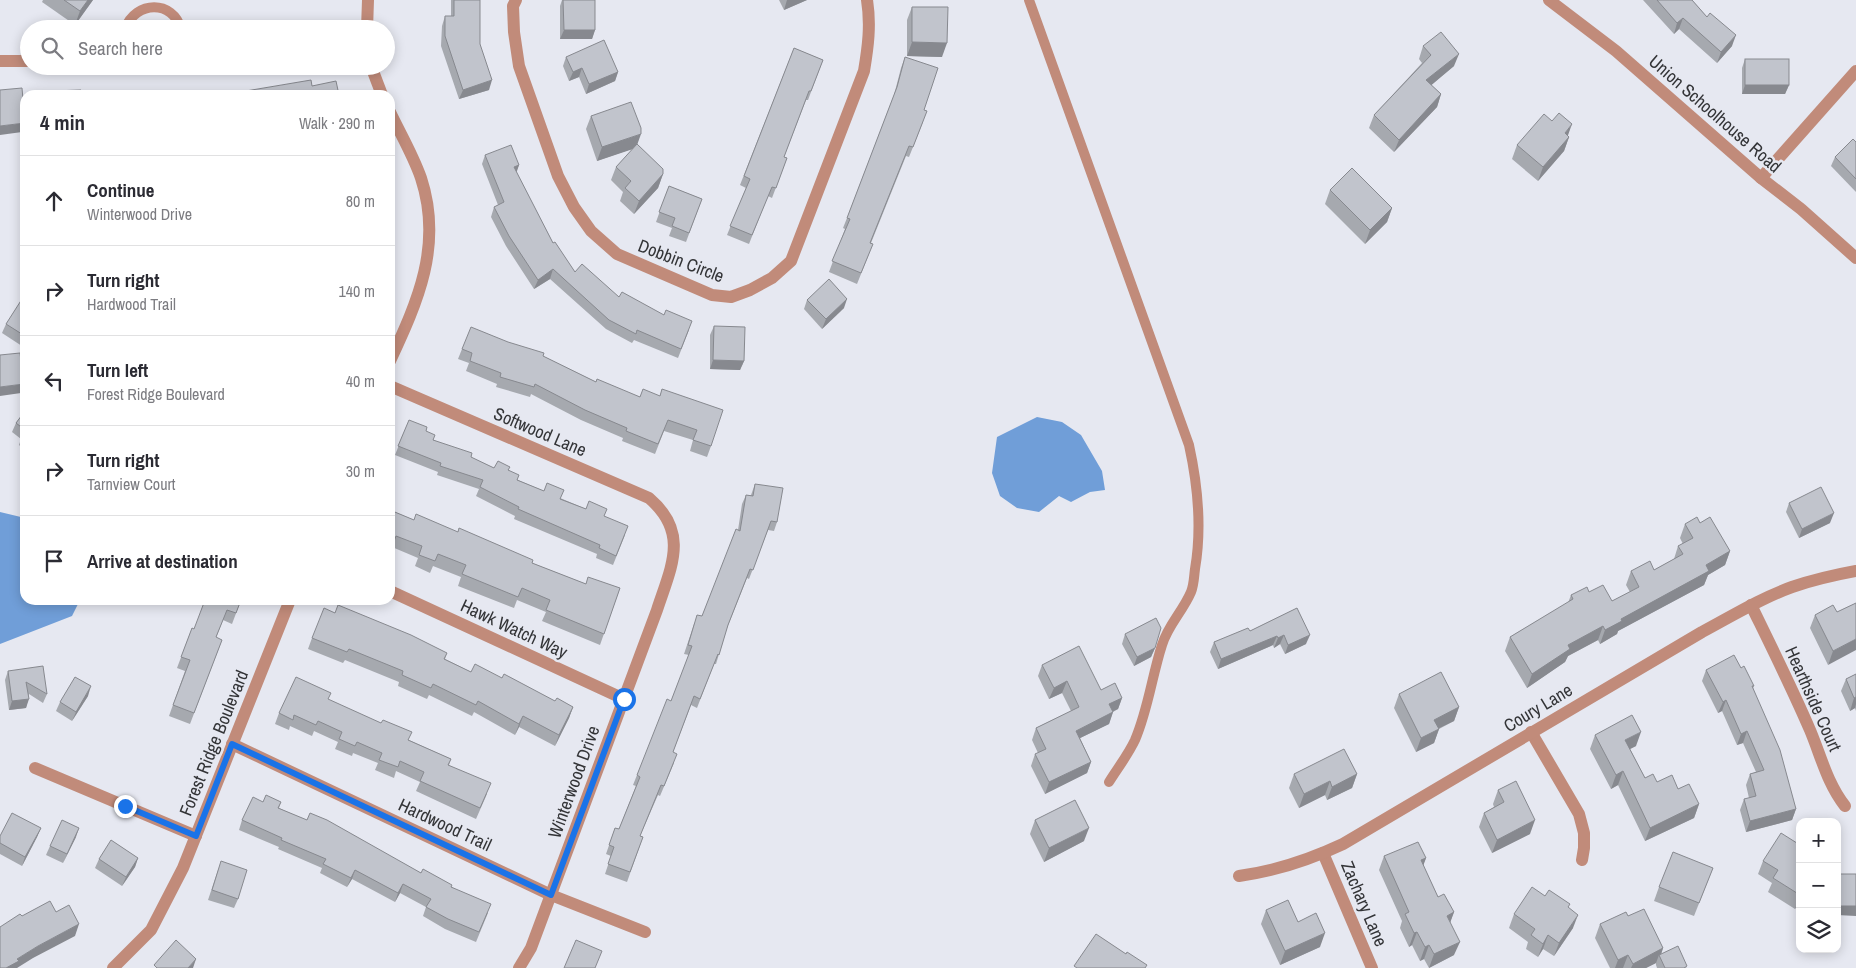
<!DOCTYPE html>
<meta charset="utf-8">
<style>
:root{--surface:#fff;--page:#f7f7f7;--text:#2b2b33;--muted:#7c7c81;--line:#e1e1e2}
body{margin:0;font-family:"Archivo Narrow",sans-serif;background:var(--page);color:var(--text)}
.controls{position:absolute;right:15px;bottom:15px;display:grid;overflow:hidden;border-radius:10px;box-shadow:0 2px 12px #0003}
.controls button{width:45px;height:45px;display:grid;place-items:center;padding:0;border:0;border-bottom:1px solid var(--line);background:var(--surface);color:var(--text);font:25px sans-serif}
.stop{position:absolute;width:15px;height:15px;margin:-11px;border:4px solid #1a73e8;border-radius:50%;background:#fff}
.stop.end{background:#1a73e8;border-color:#fff;box-shadow:0 1px 5px #0008}
.list{margin:0;padding:0;list-style:none}
h2{display:flex;justify-content:space-between;align-items:center;height:65px;margin:0;padding:0 20px;font-size:21px}
h2 small{font-size:16px;font-weight:400;color:var(--muted)}
.list li{display:grid;grid-template-columns:32px 1fr auto;gap:15px;align-items:center;box-sizing:border-box;height:90px;padding:0 20px;border-top:1px solid var(--line)}
.list b{display:block;font-size:19px;white-space:nowrap}
.list p{margin:0;font-size:16px;white-space:nowrap;color:var(--muted)}
.list em{font-size:16px;font-style:normal;color:var(--muted)}
.icon{flex:none;width:28px;height:28px;fill:none;stroke:currentColor;stroke-width:2;stroke-linecap:round;stroke-linejoin:round}
.map{position:relative;flex:none;width:1856px;height:968px;overflow:hidden}
.search{position:absolute;background:var(--surface);box-shadow:0 2px 12px #0003;left:20px;top:20px;width:375px;height:55px;display:flex;align-items:center;gap:12px;box-sizing:border-box;padding:0 18px;border-radius:28px;color:var(--muted);font-size:19px}
.panel{position:absolute;background:var(--surface);box-shadow:0 2px 12px #0003;left:20px;top:90px;width:375px;height:515px;border-radius:15px}
.map>svg:first-child{display:block}
</style>
<div class="map">
<svg width="1856" height="968" viewBox="0 0 1856 968">
<rect width="100%" height="100%" fill="#e6e8f1"/>
<g fill="#709ed8">
<path d="M 1037,417 L 1062,422 L 1081,435 L 1102,471 L 1105,490 L 1090,492 L 1071,502 L 1059,496 L 1039,512 L 1017,508 L 1000,496 L 992,473 L 997,437 Z"/>
<path d="M 0,512 L 25,518 L 25,600 L 80,600 L 72,616 L 0,644 Z"/>
</g>
<g fill="none" stroke-linecap="round" stroke-linejoin="round">
<g stroke="#c18b7a" stroke-width="10">
<path d="M 1029,0 L 1189,445 C 1198,486 1202,528 1195,569 C 1194,576 1194,585 1191,592 C 1183,611 1168,625 1162,645 C 1152,676 1148,710 1135,740 C 1128,755 1117,769 1109,782"/>
<path d="M 125,29 C 136,0 173,0 181,29"/>
</g>
<g stroke="#c18b7a" stroke-width="12">
<path d="M 516,0 L 513,6 L 514,32 L 519,66 L 558,176 L 574,207 L 591,231 L 617,254 L 712,295 L 731,297 L 750,290 L 772,278 L 791,261 L 864,71 C 868,47 871,25 867,0"/>
<path d="M 1549,0 L 1616,51 L 1761,178 L 1801,209 L 1856,258"/>
<path d="M 367,29 L 368,0"/>
<path d="M 0,61 L 29,61"/>
<path d="M 124,66 L 182,69 L 225,66"/>
<path d="M 371,66 L 382,95"/>
<path d="M 390,112 C 400,133 413,155 421,178 C 443,245 418,301 390,361"/>
<path d="M 1761,178 L 1856,71"/>
<path d="M 390,386 L 649,498 C 690,533 671,567 657,610 L 531,948 L 519,968"/>
<path d="M 390,591 L 624,699"/>
<path d="M 1751,605 C 1771,646 1792,688 1810,730 C 1821,756 1827,783 1845,806"/>
<path d="M 1531,732 L 1579,814 L 1584,833 L 1584,848 L 1582,860"/>
<path d="M 232,744 L 551,895 L 645,932"/>
<path d="M 35,768 L 196,836"/>
<path d="M 1323,853 L 1372,968"/>
<path d="M 1239,876 C 1276,871 1309,860 1343,844 L 1702,632 C 1732,616 1761,598 1792,587 C 1813,580 1834,575 1856,571"/>
<path d="M 113,968 L 151,930 L 183,868 L 290,600"/>
</g>
</g>
<g fill="#a6a9af">
<path d="M 43,0 L 93,0 L 75,25 L 42,2 Z"/>
<path d="M 451,0 L 480,0 L 480,44 L 489,90 L 459,99 L 441,46 L 442,26 L 445,16 L 451,16 Z"/>
<path d="M 562,0 L 595,0 L 595,30 L 592,39 L 560,39 L 560,6 Z"/>
<path d="M 779,0 L 807,0 L 784,10 Z"/>
<path d="M 1643,0 L 1692,0 L 1732,46 L 1717,63 L 1679,29 L 1674,34 Z"/>
<path d="M 912,7 L 942,57 L 907,56 L 907,20 Z"/>
<path d="M 1423,46 L 1454,66 L 1431,85 L 1441,94 L 1437,107 L 1394,152 L 1369,128 L 1374,115 L 1422,63 L 1419,59 Z"/>
<path d="M 794,48 L 823,60 L 808,100 L 806,100 L 784,157 L 787,158 L 772,198 L 768,196 L 749,244 L 727,235 L 746,188 L 740,185 Z"/>
<path d="M 566,57 L 618,72 L 615,81 L 586,94 L 579,77 L 569,81 L 563,66 Z"/>
<path d="M 905,57 L 924,110 L 923,122 L 909,157 L 906,156 L 871,243 L 869,254 L 857,284 L 829,272 L 845,229 L 843,228 L 847,218 L 894,95 L 901,68 Z"/>
<path d="M 1745,59 L 1789,85 L 1785,94 L 1742,94 L 1742,68 Z"/>
<path d="M 591,116 L 636,145 L 663,174 L 658,188 L 634,214 L 620,201 L 623,192 L 611,180 L 616,167 L 634,148 L 597,161 L 586,129 Z"/>
<path d="M 1568,136 L 1569,137 L 1564,151 L 1538,181 L 1512,159 L 1517,145 Z"/>
<path d="M 1856,142 L 1856,192 L 1831,166 L 1835,157 Z"/>
<path d="M 485,155 L 519,165 L 516,172 L 553,243 L 575,272 L 619,297 L 689,330 L 678,358 L 634,340 L 632,343 L 606,329 L 550,279 L 534,289 L 506,246 L 491,217 L 494,207 L 498,205 L 482,164 Z"/>
<path d="M 669,186 L 702,199 L 686,242 L 669,236 L 672,228 L 656,222 Z"/>
<path d="M 1330,190 L 1392,208 L 1387,222 L 1365,244 L 1325,204 Z"/>
<path d="M 807,300 L 844,308 L 822,329 L 804,309 Z"/>
<path d="M 25,301 L 25,348 L 2,333 L 6,324 Z"/>
<path d="M 714,326 L 744,361 L 740,370 L 710,369 L 710,335 Z"/>
<path d="M 462,349 L 543,356 L 596,382 L 640,397 L 660,396 L 662,389 L 711,446 L 707,457 L 690,451 L 693,440 L 664,431 L 655,454 L 622,441 L 623,438 L 581,420 L 531,394 L 530,397 L 496,387 L 497,384 L 466,371 L 469,363 L 458,359 Z"/>
<path d="M 25,411 L 25,450 L 19,445 L 21,439 L 12,432 L 16,423 Z"/>
<path d="M 409,420 L 426,431 L 434,440 L 494,468 L 509,470 L 518,480 L 586,509 L 604,516 L 625,535 L 613,565 L 596,558 L 597,554 L 514,519 L 515,516 L 476,496 L 479,489 L 437,475 L 438,472 L 395,455 Z"/>
<path d="M 755,484 L 777,522 L 774,531 L 768,530 L 749,579 L 747,578 L 727,628 L 716,664 L 714,664 L 697,708 L 691,705 L 673,752 L 674,763 L 660,796 L 658,795 L 640,836 L 643,837 L 627,882 L 605,874 L 611,856 L 606,854 L 615,828 L 619,829 L 636,786 L 633,785 L 637,775 L 671,701 L 689,655 L 684,654 L 694,624 L 702,616 L 738,530 L 742,504 L 746,495 L 751,495 Z"/>
<path d="M 1789,503 L 1830,523 L 1799,538 L 1786,512 Z"/>
<path d="M 390,510 L 414,520 L 532,563 L 586,584 L 620,588 L 600,645 L 542,621 L 546,612 L 517,600 L 514,608 L 458,586 L 461,577 L 433,566 L 430,573 L 415,566 L 418,558 L 392,547 L 390,553 Z"/>
<path d="M 1700,523 L 1730,551 L 1725,565 L 1708,575 L 1704,585 L 1618,631 L 1617,634 L 1600,644 L 1598,640 L 1568,656 L 1565,662 L 1527,688 L 1505,651 L 1510,637 L 1568,603 L 1571,595 L 1589,592 L 1612,601 L 1630,592 L 1626,585 L 1631,571 L 1654,570 L 1674,559 L 1678,546 L 1683,544 L 1680,538 L 1685,524 Z"/>
<path d="M 241,600 L 232,624 L 223,620 L 216,638 L 222,640 L 190,724 L 169,716 L 185,671 L 177,668 L 192,628 L 194,629 Z"/>
<path d="M 1856,603 L 1828,665 L 1810,628 L 1815,615 L 1837,612 Z"/>
<path d="M 1297,608 L 1306,644 L 1285,654 L 1280,644 L 1274,648 L 1273,645 L 1218,669 L 1210,652 L 1214,642 L 1250,631 Z"/>
<path d="M 1125,634 L 1155,648 L 1151,657 L 1134,666 L 1122,644 Z"/>
<path d="M 312,638 L 447,653 L 445,659 L 471,672 L 502,678 L 555,701 L 573,707 L 569,718 L 555,746 L 519,727 L 515,735 L 474,712 L 472,716 L 429,695 L 427,699 L 398,686 L 399,682 L 345,660 L 343,663 L 308,649 Z"/>
<path d="M 1042,665 L 1101,690 L 1122,698 L 1118,709 L 1113,712 L 1109,724 L 1080,738 L 1091,762 L 1087,773 L 1045,794 L 1031,766 L 1035,754 L 1038,753 L 1032,740 L 1036,728 L 1071,711 L 1062,693 L 1049,699 L 1038,676 Z"/>
<path d="M 1741,668 L 1754,686 L 1753,688 L 1796,809 L 1792,820 L 1746,832 L 1740,810 L 1744,799 L 1749,798 L 1746,785 L 1750,774 L 1756,772 L 1743,743 L 1737,745 L 1722,711 L 1718,713 L 1702,681 L 1706,670 Z"/>
<path d="M 8,671 L 47,694 L 43,703 L 29,694 L 26,708 L 9,710 L 5,680 Z"/>
<path d="M 1856,674 L 1856,711 L 1855,708 L 1850,711 L 1841,691 L 1846,679 Z"/>
<path d="M 1399,694 L 1459,707 L 1454,721 L 1439,729 L 1434,743 L 1416,752 L 1394,708 Z"/>
<path d="M 88,696 L 72,721 L 56,711 L 60,702 Z"/>
<path d="M 329,700 L 409,740 L 451,759 L 449,765 L 487,794 L 476,819 L 416,791 L 420,782 L 396,771 L 394,778 L 375,770 L 378,763 L 353,753 L 352,756 L 335,749 L 338,742 L 314,731 L 312,736 L 290,726 L 289,730 L 275,724 L 279,713 Z"/>
<path d="M 1595,735 L 1636,746 L 1630,749 L 1645,778 L 1678,789 L 1699,804 L 1694,818 L 1645,841 L 1618,785 L 1611,789 L 1590,749 Z"/>
<path d="M 1294,774 L 1357,774 L 1352,788 L 1327,800 L 1325,795 L 1299,808 L 1289,788 Z"/>
<path d="M 1498,790 L 1530,834 L 1492,853 L 1479,827 L 1484,813 L 1494,807 L 1493,804 Z"/>
<path d="M 263,802 L 281,802 L 279,808 L 452,887 L 488,913 L 476,942 L 445,929 L 423,916 L 426,907 L 400,893 L 395,902 L 352,879 L 347,887 L 320,873 L 322,868 L 278,849 L 279,847 L 239,830 L 242,820 Z"/>
<path d="M 1035,820 L 1084,841 L 1044,862 L 1030,834 Z"/>
<path d="M 41,828 L 37,837 L 22,866 L 0,854 L 0,836 Z"/>
<path d="M 76,837 L 63,863 L 46,855 L 50,846 Z"/>
<path d="M 1800,845 L 1800,902 L 1795,909 L 1768,892 L 1772,883 L 1758,874 L 1763,861 Z"/>
<path d="M 1384,856 L 1426,858 L 1423,865 L 1438,897 L 1454,912 L 1450,922 L 1454,955 L 1429,968 L 1424,959 L 1420,961 L 1412,945 L 1409,947 L 1400,928 L 1402,921 L 1379,870 Z"/>
<path d="M 138,858 L 135,867 L 122,886 L 95,868 L 99,859 Z"/>
<path d="M 1713,868 L 1694,916 L 1654,901 L 1659,887 Z"/>
<path d="M 218,870 L 238,899 L 234,908 L 208,900 Z"/>
<path d="M 1545,896 L 1568,908 L 1573,928 L 1554,956 L 1543,949 L 1538,957 L 1526,949 L 1528,942 L 1509,928 L 1514,914 Z"/>
<path d="M 1266,910 L 1298,922 L 1320,947 L 1280,965 L 1261,924 Z"/>
<path d="M 1628,916 L 1663,948 L 1661,955 L 1687,968 L 1657,968 L 1656,965 L 1656,963 L 1646,968 L 1610,968 L 1595,938 L 1600,924 Z"/>
</g>
<g fill="#87898f">
<path d="M 88,0 L 93,0 L 75,25 L 80,11 Z"/>
<path d="M 787,0 L 807,0 L 784,10 Z"/>
<path d="M 1683,18 L 1679,29 L 1674,34 L 1677,23 Z"/>
<path d="M 564,30 L 595,30 L 592,39 L 560,39 Z"/>
<path d="M 1736,35 L 1732,46 L 1717,63 L 1721,52 Z"/>
<path d="M 912,42 L 947,43 L 942,57 L 907,56 Z"/>
<path d="M 1459,54 L 1454,66 L 1422,93 L 1426,80 Z"/>
<path d="M 582,68 L 579,77 L 569,81 L 573,72 Z"/>
<path d="M 618,72 L 615,81 L 586,94 L 589,84 Z"/>
<path d="M 492,80 L 489,90 L 459,99 L 463,90 Z"/>
<path d="M 1745,85 L 1789,85 L 1785,94 L 1742,94 Z"/>
<path d="M 1441,94 L 1437,107 L 1394,152 L 1399,140 Z"/>
<path d="M 25,123 L 22,132 L 0,135 L 0,126 Z"/>
<path d="M 1572,124 L 1567,138 L 1565,133 Z"/>
<path d="M 641,134 L 636,148 L 597,161 L 602,147 Z"/>
<path d="M 1569,137 L 1564,151 L 1538,181 L 1543,167 Z"/>
<path d="M 519,165 L 516,174 L 514,167 Z"/>
<path d="M 663,174 L 658,188 L 634,214 L 639,201 Z"/>
<path d="M 1392,208 L 1387,222 L 1365,244 L 1370,230 Z"/>
<path d="M 553,269 L 550,279 L 534,289 L 538,280 Z"/>
<path d="M 847,299 L 844,308 L 822,329 L 826,319 Z"/>
<path d="M 713,360 L 744,361 L 740,370 L 710,369 Z"/>
<path d="M 24,384 L 21,393 L 0,396 L 0,387 Z"/>
<path d="M 1834,513 L 1830,523 L 1799,538 L 1802,529 Z"/>
<path d="M 1730,551 L 1725,565 L 1708,575 L 1704,585 L 1618,631 L 1617,634 L 1600,644 L 1605,630 L 1621,619 L 1706,565 Z"/>
<path d="M 1603,626 L 1598,640 L 1568,656 L 1565,662 L 1527,688 L 1532,674 L 1568,645 Z"/>
<path d="M 1284,635 L 1280,644 L 1274,648 L 1278,638 Z"/>
<path d="M 1310,635 L 1306,644 L 1285,654 L 1288,645 Z"/>
<path d="M 1277,636 L 1273,645 L 1218,669 L 1221,659 Z"/>
<path d="M 1856,639 L 1856,650 L 1828,665 L 1833,651 Z"/>
<path d="M 1155,648 L 1151,657 L 1134,666 L 1137,657 Z"/>
<path d="M 1067,681 L 1062,693 L 1049,699 L 1054,688 Z"/>
<path d="M 91,686 L 88,696 L 72,721 L 76,712 Z"/>
<path d="M 1856,697 L 1856,704 L 1855,708 L 1850,711 L 1854,698 Z"/>
<path d="M 1122,698 L 1118,709 L 1105,715 L 1109,704 Z"/>
<path d="M 29,699 L 26,708 L 9,710 L 12,701 Z"/>
<path d="M 1726,700 L 1722,711 L 1718,713 L 1723,702 Z"/>
<path d="M 573,707 L 569,718 L 555,746 L 559,735 Z"/>
<path d="M 1459,707 L 1454,721 L 1429,733 L 1434,720 Z"/>
<path d="M 1113,712 L 1109,724 L 1072,742 L 1076,731 Z"/>
<path d="M 523,716 L 519,727 L 515,735 L 519,724 Z"/>
<path d="M 1439,729 L 1434,743 L 1416,752 L 1421,738 Z"/>
<path d="M 1747,731 L 1743,743 L 1737,745 L 1741,734 Z"/>
<path d="M 1641,732 L 1636,746 L 1620,754 L 1625,740 Z"/>
<path d="M 1091,762 L 1087,773 L 1045,794 L 1049,782 Z"/>
<path d="M 1623,771 L 1618,785 L 1611,789 L 1616,775 Z"/>
<path d="M 1357,774 L 1352,788 L 1327,800 L 1332,787 Z"/>
<path d="M 1330,781 L 1325,795 L 1299,808 L 1304,794 Z"/>
<path d="M 1699,804 L 1694,818 L 1645,841 L 1650,828 Z"/>
<path d="M 1796,809 L 1792,820 L 1746,832 L 1750,821 Z"/>
<path d="M 1535,820 L 1530,834 L 1492,853 L 1497,840 Z"/>
<path d="M 41,828 L 37,837 L 22,866 L 25,857 Z"/>
<path d="M 79,828 L 76,837 L 63,863 L 67,854 Z"/>
<path d="M 1089,828 L 1084,841 L 1044,862 L 1049,848 Z"/>
<path d="M 138,858 L 135,867 L 122,886 L 126,877 Z"/>
<path d="M 1426,858 L 1421,872 L 1421,860 Z"/>
<path d="M 355,870 L 352,879 L 347,887 L 351,878 Z"/>
<path d="M 403,884 L 400,893 L 395,902 L 398,893 Z"/>
<path d="M 1800,896 L 1800,902 L 1795,909 Z"/>
<path d="M 1837,906 L 1856,906 L 1856,916 L 1837,915 Z"/>
<path d="M 1454,912 L 1449,926 L 1447,916 Z"/>
<path d="M 1578,915 L 1573,928 L 1554,956 L 1559,943 Z"/>
<path d="M 79,924 L 75,936 L 33,958 L 17,968 L 6,968 L 17,959 L 38,946 Z"/>
<path d="M 1417,932 L 1412,945 L 1409,947 L 1414,933 Z"/>
<path d="M 1325,933 L 1320,947 L 1280,965 L 1285,951 Z"/>
<path d="M 1548,935 L 1543,949 L 1538,957 L 1543,944 Z"/>
<path d="M 1460,942 L 1454,955 L 1429,968 L 1434,954 Z"/>
<path d="M 1429,945 L 1424,959 L 1420,961 L 1425,947 Z"/>
<path d="M 1663,948 L 1660,957 L 1659,955 L 1656,963 L 1646,968 L 1631,968 L 1633,964 Z"/>
<path d="M 1628,955 L 1623,968 L 1615,968 L 1618,960 Z"/>
<path d="M 196,959 L 193,968 L 188,968 Z"/>
</g>
<g fill="#c1c4cc" stroke="#87898f">
<path d="M 64,0 L 88,0 L 80,11 Z"/>
<path d="M 454,0 L 480,0 L 480,44 L 492,80 L 463,90 L 445,36 L 445,16 L 454,16 Z"/>
<path d="M 563,0 L 595,0 L 595,30 L 564,30 Z"/>
<path d="M 1657,0 L 1692,0 L 1707,17 L 1710,13 L 1736,35 L 1721,52 L 1683,18 L 1677,23 Z"/>
<path d="M 912,7 L 948,7 L 947,43 L 912,42 Z"/>
<path d="M 1441,32 L 1459,54 L 1426,80 L 1441,94 L 1399,140 L 1374,115 L 1431,55 L 1423,46 Z"/>
<path d="M 604,40 L 618,72 L 589,84 L 582,68 L 573,72 L 566,57 Z"/>
<path d="M 794,48 L 823,60 L 811,91 L 809,91 L 784,157 L 787,158 L 776,188 L 772,187 L 752,235 L 730,226 L 750,179 L 744,176 Z"/>
<path d="M 905,57 L 938,68 L 924,110 L 927,111 L 913,147 L 909,146 L 870,243 L 873,244 L 861,273 L 832,261 L 850,219 L 847,218 L 897,87 Z"/>
<rect x="1745" y="59" width="44" height="26"/>
<path d="M 311,80 L 312,86 L 336,81 L 339,95 L 240,95 L 240,92 Z"/>
<path d="M 22,88 L 25,123 L 0,126 L 0,90 Z"/>
<path d="M 81,90 L 82,95 L 53,95 L 52,91 Z"/>
<path d="M 631,102 L 641,128 L 641,134 L 602,147 L 591,116 Z"/>
<path d="M 1559,113 L 1572,124 L 1565,133 L 1569,137 L 1543,167 L 1517,145 L 1544,114 L 1552,121 Z"/>
<path d="M 1853,139 L 1856,142 L 1856,179 L 1835,157 Z"/>
<path d="M 637,144 L 663,169 L 663,174 L 639,201 L 625,188 L 631,181 L 616,167 Z"/>
<path d="M 511,145 L 519,165 L 514,167 L 553,243 L 555,242 L 575,272 L 582,264 L 619,297 L 622,292 L 664,315 L 666,310 L 692,321 L 681,349 L 637,330 L 636,334 L 609,320 L 553,269 L 538,280 L 509,236 L 494,207 L 504,202 L 485,155 Z"/>
<path d="M 1352,168 L 1392,208 L 1370,230 L 1330,190 Z"/>
<path d="M 669,186 L 702,199 L 689,233 L 672,226 L 675,218 L 659,212 Z"/>
<path d="M 829,279 L 847,299 L 826,319 L 807,300 Z"/>
<path d="M 22,299 L 25,301 L 25,336 L 6,324 Z"/>
<path d="M 714,326 L 745,327 L 744,361 L 713,360 Z"/>
<path d="M 471,327 L 508,342 L 544,353 L 543,356 L 596,382 L 597,379 L 640,397 L 643,389 L 660,396 L 662,389 L 723,410 L 711,446 L 693,440 L 697,430 L 668,420 L 658,444 L 626,431 L 627,428 L 585,410 L 535,384 L 534,387 L 500,377 L 501,373 L 470,361 L 472,353 L 462,349 Z"/>
<path d="M 20,353 L 24,384 L 0,387 L 0,355 Z"/>
<path d="M 25,411 L 25,430 L 16,423 Z"/>
<path d="M 409,420 L 427,427 L 426,431 L 435,435 L 433,440 L 472,453 L 471,457 L 494,468 L 498,461 L 510,467 L 508,470 L 519,475 L 517,480 L 544,491 L 547,483 L 564,490 L 560,499 L 586,509 L 589,501 L 607,509 L 604,516 L 628,526 L 616,556 L 599,548 L 600,545 L 518,509 L 519,507 L 480,487 L 483,480 L 440,466 L 441,463 L 398,446 Z"/>
<path d="M 25,432 L 25,438 L 22,436 Z"/>
<path d="M 755,484 L 783,488 L 777,522 L 771,521 L 753,570 L 750,569 L 728,625 L 719,655 L 718,654 L 700,699 L 694,696 L 673,752 L 677,754 L 664,786 L 661,785 L 640,836 L 643,837 L 630,872 L 608,864 L 614,847 L 609,845 L 615,828 L 619,829 L 640,777 L 637,775 L 667,699 L 671,701 L 692,646 L 688,645 L 697,615 L 702,616 L 736,529 L 740,531 L 746,495 L 753,496 Z"/>
<path d="M 1821,487 L 1834,513 L 1802,529 L 1789,503 Z"/>
<path d="M 390,510 L 414,520 L 416,514 L 458,532 L 459,528 L 533,560 L 532,563 L 586,584 L 588,577 L 620,588 L 604,634 L 546,610 L 550,600 L 522,588 L 518,597 L 462,574 L 466,565 L 438,554 L 435,561 L 419,555 L 422,546 L 396,536 L 393,544 L 390,542 Z"/>
<path d="M 1697,517 L 1700,523 L 1710,517 L 1730,551 L 1706,565 L 1709,571 L 1621,619 L 1622,621 L 1605,630 L 1603,626 L 1568,645 L 1570,649 L 1532,674 L 1510,637 L 1573,599 L 1571,595 L 1587,587 L 1589,592 L 1603,585 L 1612,601 L 1639,587 L 1631,571 L 1650,561 L 1654,570 L 1683,554 L 1678,546 L 1693,538 L 1685,524 Z"/>
<path d="M 205,600 L 241,600 L 236,613 L 227,610 L 216,637 L 222,640 L 194,713 L 173,705 L 190,660 L 181,657 L 192,628 L 194,629 Z"/>
<path d="M 1856,603 L 1856,639 L 1833,651 L 1815,615 L 1833,605 L 1837,612 Z"/>
<path d="M 338,605 L 411,635 L 447,653 L 444,659 L 471,672 L 475,664 L 502,678 L 504,674 L 555,701 L 557,698 L 573,707 L 559,735 L 523,716 L 519,724 L 478,701 L 476,705 L 433,684 L 431,688 L 402,675 L 403,671 L 349,649 L 347,652 L 312,638 L 324,608 L 335,613 Z"/>
<path d="M 1297,608 L 1310,635 L 1288,645 L 1284,635 L 1278,638 L 1277,636 L 1221,659 L 1214,642 L 1248,628 L 1250,631 Z"/>
<path d="M 1156,618 L 1161,628 L 1155,648 L 1137,657 L 1125,634 Z"/>
<path d="M 1079,646 L 1101,690 L 1115,683 L 1122,698 L 1109,704 L 1113,712 L 1076,731 L 1091,762 L 1049,782 L 1035,754 L 1046,749 L 1036,728 L 1079,707 L 1067,681 L 1054,688 L 1042,665 Z"/>
<path d="M 1734,655 L 1741,668 L 1744,666 L 1754,686 L 1752,686 L 1780,750 L 1796,809 L 1750,821 L 1744,799 L 1756,796 L 1750,774 L 1764,770 L 1747,731 L 1741,734 L 1726,700 L 1723,702 L 1706,670 Z"/>
<path d="M 43,666 L 47,694 L 26,682 L 29,699 L 12,701 L 8,671 Z"/>
<path d="M 1441,672 L 1459,707 L 1434,720 L 1439,729 L 1421,738 L 1399,694 Z"/>
<path d="M 1856,674 L 1856,697 L 1854,698 L 1846,679 Z"/>
<path d="M 75,677 L 91,686 L 76,712 L 60,702 Z"/>
<path d="M 296,677 L 331,693 L 328,699 L 381,723 L 383,720 L 412,732 L 408,740 L 451,759 L 448,765 L 491,783 L 480,808 L 420,781 L 424,772 L 400,761 L 398,767 L 379,760 L 382,753 L 357,742 L 355,746 L 339,739 L 342,732 L 318,721 L 316,725 L 294,715 L 293,720 L 279,713 Z"/>
<path d="M 1632,715 L 1641,732 L 1625,740 L 1645,778 L 1653,774 L 1657,782 L 1672,775 L 1678,789 L 1689,784 L 1699,804 L 1650,828 L 1623,771 L 1616,775 L 1595,735 Z"/>
<path d="M 1344,749 L 1357,774 L 1332,787 L 1330,781 L 1304,794 L 1294,774 Z"/>
<path d="M 1516,781 L 1535,820 L 1497,840 L 1484,813 L 1504,802 L 1498,790 Z"/>
<path d="M 266,795 L 281,802 L 278,808 L 307,820 L 310,813 L 327,820 L 421,873 L 423,869 L 452,885 L 451,887 L 491,904 L 479,932 L 448,919 L 426,907 L 431,899 L 403,884 L 398,893 L 355,870 L 351,878 L 323,864 L 326,859 L 281,840 L 282,838 L 242,820 L 253,797 L 263,802 Z"/>
<path d="M 1075,800 L 1089,828 L 1049,848 L 1035,820 Z"/>
<path d="M 12,813 L 41,828 L 25,857 L 0,843 L 0,836 Z"/>
<path d="M 62,820 L 79,828 L 67,854 L 50,846 Z"/>
<path d="M 1781,833 L 1800,845 L 1800,895 L 1773,878 L 1778,870 L 1763,861 Z"/>
<path d="M 111,840 L 138,858 L 126,877 L 99,859 Z"/>
<path d="M 1418,842 L 1426,858 L 1421,860 L 1438,897 L 1444,894 L 1454,912 L 1447,916 L 1460,942 L 1434,954 L 1429,945 L 1425,947 L 1417,932 L 1414,933 L 1405,914 L 1409,912 L 1384,856 Z"/>
<path d="M 1673,852 L 1713,868 L 1699,903 L 1659,887 Z"/>
<path d="M 221,861 L 247,870 L 238,899 L 212,890 Z"/>
<rect x="1837" y="874" width="19" height="32"/>
<path d="M 1532,887 L 1545,896 L 1549,890 L 1570,904 L 1568,907 L 1578,915 L 1559,943 L 1548,935 L 1543,944 L 1531,935 L 1535,929 L 1514,914 Z"/>
<path d="M 1288,900 L 1298,922 L 1316,913 L 1325,933 L 1285,951 L 1266,910 Z"/>
<path d="M 50,901 L 56,912 L 69,905 L 79,924 L 38,946 L 17,959 L 19,961 L 6,968 L 0,968 L 0,927 L 20,914 L 22,916 Z"/>
<path d="M 1644,909 L 1663,948 L 1633,964 L 1628,955 L 1618,960 L 1600,924 L 1626,912 L 1628,916 Z"/>
<path d="M 1096,934 L 1126,954 L 1127,952 L 1147,965 L 1145,968 L 1077,968 L 1074,966 Z"/>
<path d="M 176,940 L 196,959 L 188,968 L 157,968 L 154,965 Z"/>
<path d="M 576,940 L 602,951 L 595,968 L 564,968 Z"/>
<path d="M 1678,946 L 1687,966 L 1684,968 L 1665,968 L 1659,955 Z"/>
</g>
<g fill="none" stroke-linecap="round" stroke-linejoin="round">
<path stroke="#1a73e8" stroke-width="6" d="M 125,806 L 196,836 L 232,744 L 551,895 L 624,699"/>
</g>
<g text-anchor="middle" stroke-width="5" stroke-linejoin="round" paint-order="stroke">
<g font-size="18" fill="#333437" stroke="#e6e8f1">
<text transform="translate(1715 114) rotate(41)" y="6">Union Schoolhouse Road</text>
<text transform="translate(681 261) rotate(21)" y="6">Dobbin Circle</text>
<text transform="translate(540 432) rotate(23)" y="6">Softwood Lane</text>
<text transform="translate(514 629) rotate(25)" y="6">Hawk Watch Way</text>
<text transform="translate(1813 699) rotate(66)" y="6">Hearthside Court</text>
<text transform="translate(1538 708) rotate(-31)" y="6">Coury Lane</text>
<text transform="translate(214 743) rotate(-68)" y="6">Forest Ridge Boulevard</text>
<text transform="translate(574 782) rotate(-70)" y="6">Winterwood Drive</text>
<text transform="translate(445 825) rotate(25)" y="6">Hardwood Trail</text>
<text transform="translate(1364 904) rotate(67)" y="6">Zachary Lane</text>
</g>
</g>
</svg>
<div class="controls">
<button>+</button>
<button>−</button>
<button><svg class="icon" aria-label="layers" viewBox="0 0 24 24"><path d="M12 4l9 5-9 5-9-5zM3 14l9 5 9-5"/></svg></button>
</div>
<div class="stop" style="left:624px;top:699px"></div>
<div class="stop end" style="left:125px;top:806px"></div>
<div class="search"><svg class="icon" aria-label="search" viewBox="0 0 24 24"><circle cx="10" cy="10" r="6"/><path d="M15 15l6 6"/></svg>Search here</div>
<section class="panel">
<h2>4 min<small>Walk · 290 m</small></h2>
<ul class="list">
<li><svg class="icon" aria-label="ahead" viewBox="0 0 24 24"><path d="M12 20V5M6 11l6-6 6 6"/></svg><div><b>Continue</b><p>Winterwood Drive</p></div><em>80 m</em></li>
<li><svg class="icon" aria-label="right" viewBox="0 0 24 24"><path d="M7 20v-9h11M14 6l5 5-5 5"/></svg><div><b>Turn right</b><p>Hardwood Trail</p></div><em>140 m</em></li>
<li><svg class="icon" aria-label="left" viewBox="0 0 24 24"><path d="M17 20v-9H6M10 6l-5 5 5 5"/></svg><div><b>Turn left</b><p>Forest Ridge Boulevard</p></div><em>40 m</em></li>
<li><svg class="icon" aria-label="right" viewBox="0 0 24 24"><path d="M7 20v-9h11M14 6l5 5-5 5"/></svg><div><b>Turn right</b><p>Tarnview Court</p></div><em>30 m</em></li>
<li><svg class="icon" aria-label="arrive" viewBox="0 0 24 24"><path d="M6 21V4h12l-3 4 3 4H6"/></svg><div><b>Arrive at destination</b></div></li>
</ul>
</section>
</div>
